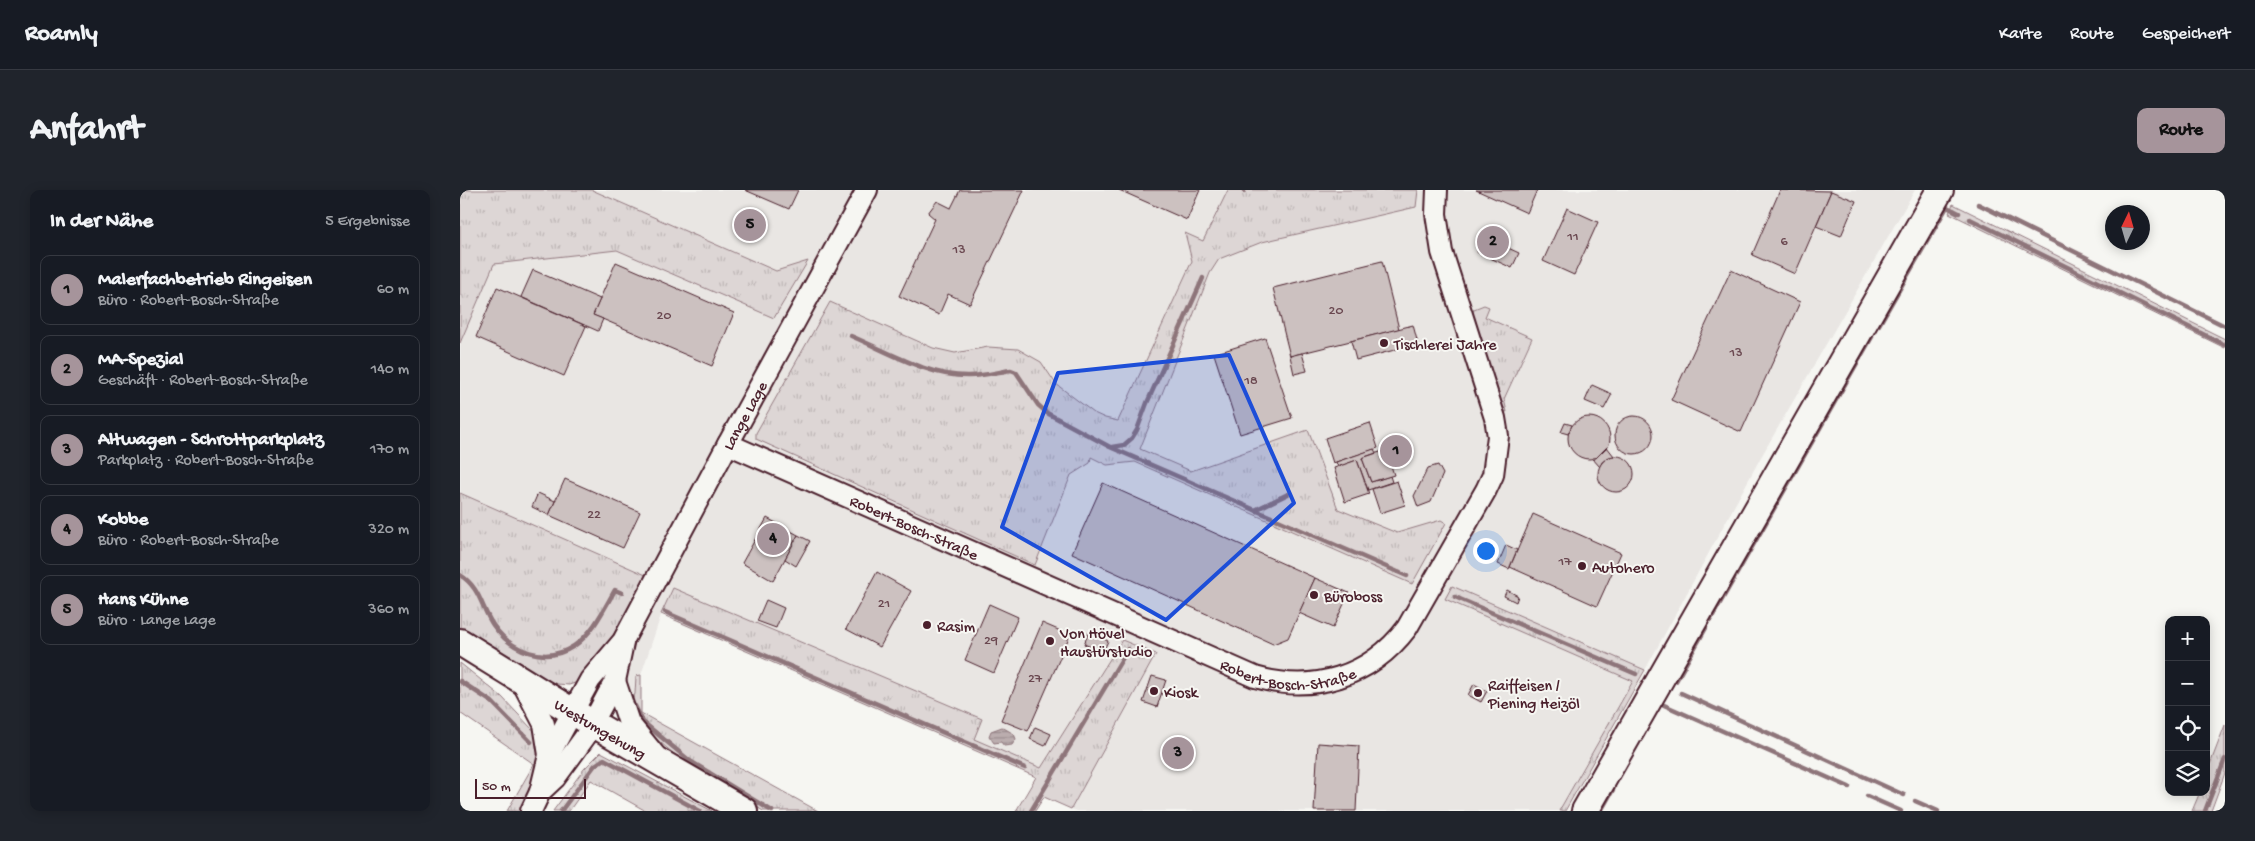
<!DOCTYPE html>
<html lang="de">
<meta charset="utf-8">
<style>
:root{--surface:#171b24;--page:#20242c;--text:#f1f3f6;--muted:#9ea1a6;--line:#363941;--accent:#a6949b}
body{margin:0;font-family:"Gochi Hand",sans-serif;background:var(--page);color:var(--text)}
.controls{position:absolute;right:15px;bottom:15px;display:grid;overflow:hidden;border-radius:10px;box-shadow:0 2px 12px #0003}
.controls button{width:45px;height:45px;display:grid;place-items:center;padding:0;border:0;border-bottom:1px solid var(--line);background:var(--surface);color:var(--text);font:25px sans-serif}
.compass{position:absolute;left:1645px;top:15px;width:45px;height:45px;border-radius:50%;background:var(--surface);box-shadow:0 2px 12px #0003;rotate:5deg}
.scale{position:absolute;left:15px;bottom:12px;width:111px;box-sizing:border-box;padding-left:5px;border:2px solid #4a1f2b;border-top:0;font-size:14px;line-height:18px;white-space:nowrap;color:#4a1f2b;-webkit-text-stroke:4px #f6f6f2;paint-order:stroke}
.you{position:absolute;left:1025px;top:360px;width:18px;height:18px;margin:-12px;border:4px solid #fff;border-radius:50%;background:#1a73e8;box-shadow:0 0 0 8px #1a73e833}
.badge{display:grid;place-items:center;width:32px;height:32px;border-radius:50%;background:var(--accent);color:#111;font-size:16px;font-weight:700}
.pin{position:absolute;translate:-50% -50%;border:2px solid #fff;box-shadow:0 1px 5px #0006}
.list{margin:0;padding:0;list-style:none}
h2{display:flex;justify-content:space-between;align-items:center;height:65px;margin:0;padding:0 20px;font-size:21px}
h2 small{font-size:16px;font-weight:400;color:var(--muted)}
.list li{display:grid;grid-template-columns:32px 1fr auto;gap:15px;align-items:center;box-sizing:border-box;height:70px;margin:0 10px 10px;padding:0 10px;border:1px solid var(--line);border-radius:10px}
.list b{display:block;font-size:19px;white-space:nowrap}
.list p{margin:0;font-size:16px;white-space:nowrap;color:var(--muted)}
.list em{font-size:16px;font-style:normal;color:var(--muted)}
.icon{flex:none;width:28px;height:28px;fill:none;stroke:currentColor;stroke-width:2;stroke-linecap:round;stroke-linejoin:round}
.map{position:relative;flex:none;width:1765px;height:621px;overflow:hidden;border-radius:10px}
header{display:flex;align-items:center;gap:30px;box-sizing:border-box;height:70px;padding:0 25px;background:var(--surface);border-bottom:1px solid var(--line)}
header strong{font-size:24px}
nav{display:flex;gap:28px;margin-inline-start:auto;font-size:18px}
.intro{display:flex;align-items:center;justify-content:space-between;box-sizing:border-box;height:120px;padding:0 30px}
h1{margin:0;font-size:35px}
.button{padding:12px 22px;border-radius:10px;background:var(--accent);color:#111;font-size:18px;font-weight:700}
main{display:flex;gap:30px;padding:0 30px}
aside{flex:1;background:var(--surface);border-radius:10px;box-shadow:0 2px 12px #0003}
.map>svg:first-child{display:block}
</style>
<header>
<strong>Roamly</strong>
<nav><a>Karte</a><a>Route</a><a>Gespeichert</a></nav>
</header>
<div class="intro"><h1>Anfahrt</h1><a class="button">Route</a></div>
<main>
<aside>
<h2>In der Nähe<small>5 Ergebnisse</small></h2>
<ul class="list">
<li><span class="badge">1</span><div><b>Malerfachbetrieb Ringeisen</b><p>Büro · Robert-Bosch-Straße</p></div><em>60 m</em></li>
<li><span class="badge">2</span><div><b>MA-Spezial</b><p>Geschäft · Robert-Bosch-Straße</p></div><em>140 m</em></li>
<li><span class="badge">3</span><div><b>Altwagen - Schrottparkplatz</b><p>Parkplatz · Robert-Bosch-Straße</p></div><em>170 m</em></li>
<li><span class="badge">4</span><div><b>Kobbe</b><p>Büro · Robert-Bosch-Straße</p></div><em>320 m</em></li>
<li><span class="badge">5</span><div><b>Hans Kühne</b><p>Büro · Lange Lage</p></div><em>360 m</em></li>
</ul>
</aside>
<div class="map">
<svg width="1765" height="621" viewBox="0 0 1765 621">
<defs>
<pattern id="grass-tufts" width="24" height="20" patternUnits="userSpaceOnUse" patternTransform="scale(1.25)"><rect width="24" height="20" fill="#ddd6d5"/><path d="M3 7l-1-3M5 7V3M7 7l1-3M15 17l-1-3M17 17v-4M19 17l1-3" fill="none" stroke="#bfb7b7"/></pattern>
<pattern id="water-rules" width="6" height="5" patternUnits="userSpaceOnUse" patternTransform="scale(1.25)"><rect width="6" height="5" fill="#bbadae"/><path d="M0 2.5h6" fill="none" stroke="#9a8c8e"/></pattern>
</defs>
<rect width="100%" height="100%" fill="#f6f6f2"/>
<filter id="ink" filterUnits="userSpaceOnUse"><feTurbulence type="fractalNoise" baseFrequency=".02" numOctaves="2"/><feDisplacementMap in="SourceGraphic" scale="10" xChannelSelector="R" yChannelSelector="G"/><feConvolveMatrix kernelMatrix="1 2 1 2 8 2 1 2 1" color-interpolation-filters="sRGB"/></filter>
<g filter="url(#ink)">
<path fill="#e9e6e3" d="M 0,0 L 1455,0 L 1301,267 L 1178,493 L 1173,491 L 1099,621 L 616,621 L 568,601 L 581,578 L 204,416 L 181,485 L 176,487 L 175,504 L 169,516 L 123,489 L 109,495 L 97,494 L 0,440 Z"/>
<g fill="url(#grass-tufts)" stroke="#947a80">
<path d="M 0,0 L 132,0 L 316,81 L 348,71 L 314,128 L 157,60 L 34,74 L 0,153 Z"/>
<path d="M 768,0 L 958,0 L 956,17 L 802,52 L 759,69 L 750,83 L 680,259 L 731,281 L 848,240 L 878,319 L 937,343 L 981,330 L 986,333 L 952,394 L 675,272 L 647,275 L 631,267 L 630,273 L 611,285 L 575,375 L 296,249 L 296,243 L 370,112 L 473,158 L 495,163 L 528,157 L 558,159 L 581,172 L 596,194 L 634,223 L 645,228 L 658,231 L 732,71 L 725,43 L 743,51 Z"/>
<path d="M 1493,14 L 1765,149 L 1765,158 L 1489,23 Z"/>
<path d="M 1024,115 L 1029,117 L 1025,127 L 1072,148 L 1044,209 L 1047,222 L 1042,220 L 1011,126 L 1014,119 Z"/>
<path d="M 0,303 L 188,386 L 146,457 L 118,492 L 109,495 L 97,494 L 86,490 L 0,440 Z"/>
<path d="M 992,396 L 1185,480 L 1105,621 L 1099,621 L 1173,491 L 985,409 Z"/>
<path d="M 213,398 L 522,529 L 514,549 L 581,578 L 662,450 L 696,464 L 611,619 L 584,607 L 575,621 L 556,621 L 576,587 L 201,424 Z"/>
<path d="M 0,473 L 42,507 L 72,539 L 80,538 L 80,568 L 76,575 L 70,603 L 61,621 L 47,621 L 74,574 L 0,523 Z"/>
<path d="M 181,485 L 181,523 L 358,621 L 303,621 L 214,564 L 181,536 L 169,516 L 175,504 L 176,486 Z"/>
<path d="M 1765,535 L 1765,583 L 1751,621 L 1732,621 L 1740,602 L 1746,602 L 1746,585 Z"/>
<path d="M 141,562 L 252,621 L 186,621 L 131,590 L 109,621 L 93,621 L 124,579 Z"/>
</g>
<path fill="url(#water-rules)" stroke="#8e747a" d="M 542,537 L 554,544 L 556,549 L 552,555 L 544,556 L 541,552 L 534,553 L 529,546 L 531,541 Z"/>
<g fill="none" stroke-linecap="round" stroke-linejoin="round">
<g stroke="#8e747a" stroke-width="4.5">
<path d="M 784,1 L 784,0"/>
<path d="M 1518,14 L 1765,136"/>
<path d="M 1510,29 L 1765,155"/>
<path d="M 1419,135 L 1487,17 L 1499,23"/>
<path d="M 391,146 C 427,161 469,187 509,186 C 523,186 538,182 551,180 L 556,182 L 578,215 L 587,223 L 650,257 L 947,386"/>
<path d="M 652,257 L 664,255 L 672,248 L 677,240 L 687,213 L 743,88"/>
<path d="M 795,320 L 828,304"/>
<path d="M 0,385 C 20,397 21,417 33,435 C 51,461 85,475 114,456 C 133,443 144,419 155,400 L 162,403"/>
<path d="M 995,407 L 1176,484"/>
<path d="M 205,422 L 565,578"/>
<path d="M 1251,429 L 1412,147"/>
<path d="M 0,491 L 32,512 L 71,552"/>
<path d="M 1216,491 L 1246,438"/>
<path d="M 1221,503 L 1444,605"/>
<path d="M 1204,515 L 1389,597"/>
<path d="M 175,516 L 183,532 L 230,571 L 312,621"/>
<path d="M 1407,606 L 1441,621"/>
<path d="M 1455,611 L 1478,621"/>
<path d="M 101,621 L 135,575 L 144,569 L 240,621"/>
<path d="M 571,621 L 668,459"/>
<path d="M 1141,621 L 1154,598"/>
<path d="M 1745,621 L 1765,569"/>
</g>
</g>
<g fill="#ccc1c0" stroke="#4a1f2b">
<path d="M 285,0 L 338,0 L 329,19 Z"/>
<path d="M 500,0 L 564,0 L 510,114 L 488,104 L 479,125 L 439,106 L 475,29 L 468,23 L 477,11 L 491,18 Z"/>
<path d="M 659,0 L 740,0 L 727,30 Z"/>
<path d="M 1016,0 L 1077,0 L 1067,23 Z"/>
<path d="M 1320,0 L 1371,1 L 1335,84 L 1292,65 Z"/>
<path d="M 1371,1 L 1396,11 L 1381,46 L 1356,36 Z"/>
<path d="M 1107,18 L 1138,32 L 1114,85 L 1083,71 Z"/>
<path d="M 1024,47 L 1059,63 L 1052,78 L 1017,62 Z"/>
<path d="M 922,71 L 939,139 L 830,166 L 813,98 Z"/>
<path d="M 156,72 L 274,123 L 252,176 L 133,125 Z"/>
<path d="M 73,80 L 140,109 L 133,125 L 143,129 L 138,141 L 61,107 Z"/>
<path d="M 1271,80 L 1340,112 L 1281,242 L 1211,210 Z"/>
<path d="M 37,97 L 126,136 L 104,186 L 16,147 Z"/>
<path d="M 953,135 L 958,154 L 896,170 L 891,151 Z"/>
<path d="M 805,148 L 832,228 L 780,244 L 754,164 Z"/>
<path d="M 842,163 L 847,181 L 834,184 L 830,166 Z"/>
<path d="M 1132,195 L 1152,204 L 1144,219 L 1125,211 Z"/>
<circle cx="1174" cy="245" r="19"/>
<circle cx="1129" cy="248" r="21"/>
<path d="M 910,233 L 918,258 L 873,273 L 865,248 Z"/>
<path d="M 1105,233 L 1112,235 L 1108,244 L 1101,242 Z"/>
<path d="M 1147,257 L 1154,266 L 1149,267 L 1142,272 L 1140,277 L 1132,268 L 1136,268 Z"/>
<path d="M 914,259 L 916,263 L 902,268 L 911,292 L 930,286 L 932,292 L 908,300 L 897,270 L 878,277 L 876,272 Z"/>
<path d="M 926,260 L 934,285 L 911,292 L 902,268 Z"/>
<circle cx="1156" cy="284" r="18"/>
<path d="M 897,270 L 909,304 L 885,312 L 874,278 Z"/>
<path d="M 978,275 L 983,284 L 971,312 L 958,317 L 954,306 L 968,278 Z"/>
<path d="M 105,289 L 180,322 L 163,358 L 89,325 Z"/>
<path d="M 937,291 L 945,315 L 920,323 L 912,299 Z"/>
<path d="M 643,293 L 855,388 L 828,448 L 813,454 L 612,363 Z"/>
<path d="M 78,303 L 95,311 L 89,325 L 72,317 Z"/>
<path d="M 1073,324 L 1161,363 L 1137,416 L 1050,377 Z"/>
<path d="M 307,328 L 338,345 L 313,391 L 282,373 Z"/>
<path d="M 338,345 L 350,351 L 336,376 L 325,369 Z"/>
<path d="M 1046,355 L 1057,360 L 1049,379 L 1038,374 Z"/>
<path d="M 417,382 L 451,401 L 420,457 L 386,439 Z"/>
<path d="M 855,388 L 889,403 L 873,438 L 839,423 Z"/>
<path d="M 1047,400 L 1058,406 L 1056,412 L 1044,406 Z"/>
<path d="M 306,410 L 324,418 L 316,438 L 297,431 Z"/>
<path d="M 529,414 L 558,427 L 534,483 L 505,470 Z"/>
<path d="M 582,433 L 610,445 L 568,541 L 541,530 Z"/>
<path d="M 629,442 L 648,451 L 643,462 L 624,454 Z"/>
<path d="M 692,486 L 706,490 L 697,517 L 683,512 Z"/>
<path d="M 1014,494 L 1027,501 L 1021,512 L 1008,505 Z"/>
<path d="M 575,537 L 591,544 L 585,556 L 570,549 Z"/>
<path d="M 858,553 L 899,556 L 896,621 L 854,621 Z"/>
</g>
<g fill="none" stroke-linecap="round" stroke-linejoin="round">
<g stroke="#4a1f2b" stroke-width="24">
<g id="minor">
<path id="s1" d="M 268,254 L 795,487 C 853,504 910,487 947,438 L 1026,300 L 1033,285 L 1038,246 L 1035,228 L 982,62 L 976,24 L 977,0"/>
<path d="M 61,490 L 84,534 L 89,565"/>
<path d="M 155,491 L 169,533 L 195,565"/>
<path d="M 80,602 L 95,588 L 125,547 L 155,491 L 163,453"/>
<path id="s2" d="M 71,621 L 80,602 L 89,565 L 130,490 L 163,451 L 268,254 L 407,0"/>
</g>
</g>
<g stroke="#4a1f2b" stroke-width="30">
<g id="major">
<path id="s3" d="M 0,452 L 113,522 L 284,621"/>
<path d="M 1125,621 L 1480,0"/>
</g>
</g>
<use href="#minor" stroke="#f6f6f2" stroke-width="20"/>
<use href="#major" stroke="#f6f6f2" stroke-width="26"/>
</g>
</g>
<path fill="#1d4ed8" fill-opacity="0.2" stroke="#1d4ed8" stroke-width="4" stroke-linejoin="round" d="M 769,165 L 834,313 L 706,430 L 542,337 L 598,183 Z"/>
<g fill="#4a1f2b" stroke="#f6f6f2" stroke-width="2">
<circle cx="924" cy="153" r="5"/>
<circle cx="1122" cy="376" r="5"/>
<circle cx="854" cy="405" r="5"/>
<circle cx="467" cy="435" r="5"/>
<circle cx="590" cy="451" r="5"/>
<circle cx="694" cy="501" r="5"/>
<circle cx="1018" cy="503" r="5"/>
</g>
<g text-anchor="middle" stroke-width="4" stroke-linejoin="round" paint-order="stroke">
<g font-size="14" fill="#6a4850">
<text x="1113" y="50">11</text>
<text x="1324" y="55">6</text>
<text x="499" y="63">13</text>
<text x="876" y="124">20</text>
<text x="204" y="129">20</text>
<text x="1276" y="166">13</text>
<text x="791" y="194">18</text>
<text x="134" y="328">22</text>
<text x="1105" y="375">17</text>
<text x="424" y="417">21</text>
<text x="531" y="454">29</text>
<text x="575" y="492">27</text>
</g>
<g font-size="16" fill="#4a1f2b" stroke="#f6f6f2" text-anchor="start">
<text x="934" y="159">Tischlerei Jahre</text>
<text x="1132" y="382">Autohero</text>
<text x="864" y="411">Büroboss</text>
<text x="477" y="441">Rasim</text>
<text x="600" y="448">Von Hövel<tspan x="600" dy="18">Haustürstudio</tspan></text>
<text x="1028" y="500">Raiffeisen /<tspan x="1028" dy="18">Piening Heizöl</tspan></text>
<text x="704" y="507">Kiosk</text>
</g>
<g font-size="16" fill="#4a1f2b" stroke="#f6f6f2">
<text dy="6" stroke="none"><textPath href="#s2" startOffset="452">Lange Lage</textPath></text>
<text dy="6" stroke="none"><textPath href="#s1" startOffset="204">Robert-Bosch-Straße</textPath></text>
<text dy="6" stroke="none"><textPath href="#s1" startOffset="609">Robert-Bosch-Straße</textPath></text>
<text dy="6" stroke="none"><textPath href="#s3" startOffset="165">Westumgehung</textPath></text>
</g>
</g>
</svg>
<div class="controls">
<button>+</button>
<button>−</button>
<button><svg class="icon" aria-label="locate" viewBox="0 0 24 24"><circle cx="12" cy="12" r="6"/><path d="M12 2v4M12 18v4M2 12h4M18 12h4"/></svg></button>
<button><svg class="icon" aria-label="layers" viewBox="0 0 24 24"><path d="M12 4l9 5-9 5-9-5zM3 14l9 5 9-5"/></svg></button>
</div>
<svg class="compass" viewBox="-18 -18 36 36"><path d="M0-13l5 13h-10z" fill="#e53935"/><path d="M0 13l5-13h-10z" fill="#9ea1a6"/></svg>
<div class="scale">50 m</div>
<div class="you"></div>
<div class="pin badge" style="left:936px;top:261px">1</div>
<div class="pin badge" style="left:1033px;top:52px">2</div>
<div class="pin badge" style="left:718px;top:563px">3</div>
<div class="pin badge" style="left:313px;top:349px">4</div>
<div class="pin badge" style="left:290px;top:35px">5</div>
</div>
</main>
